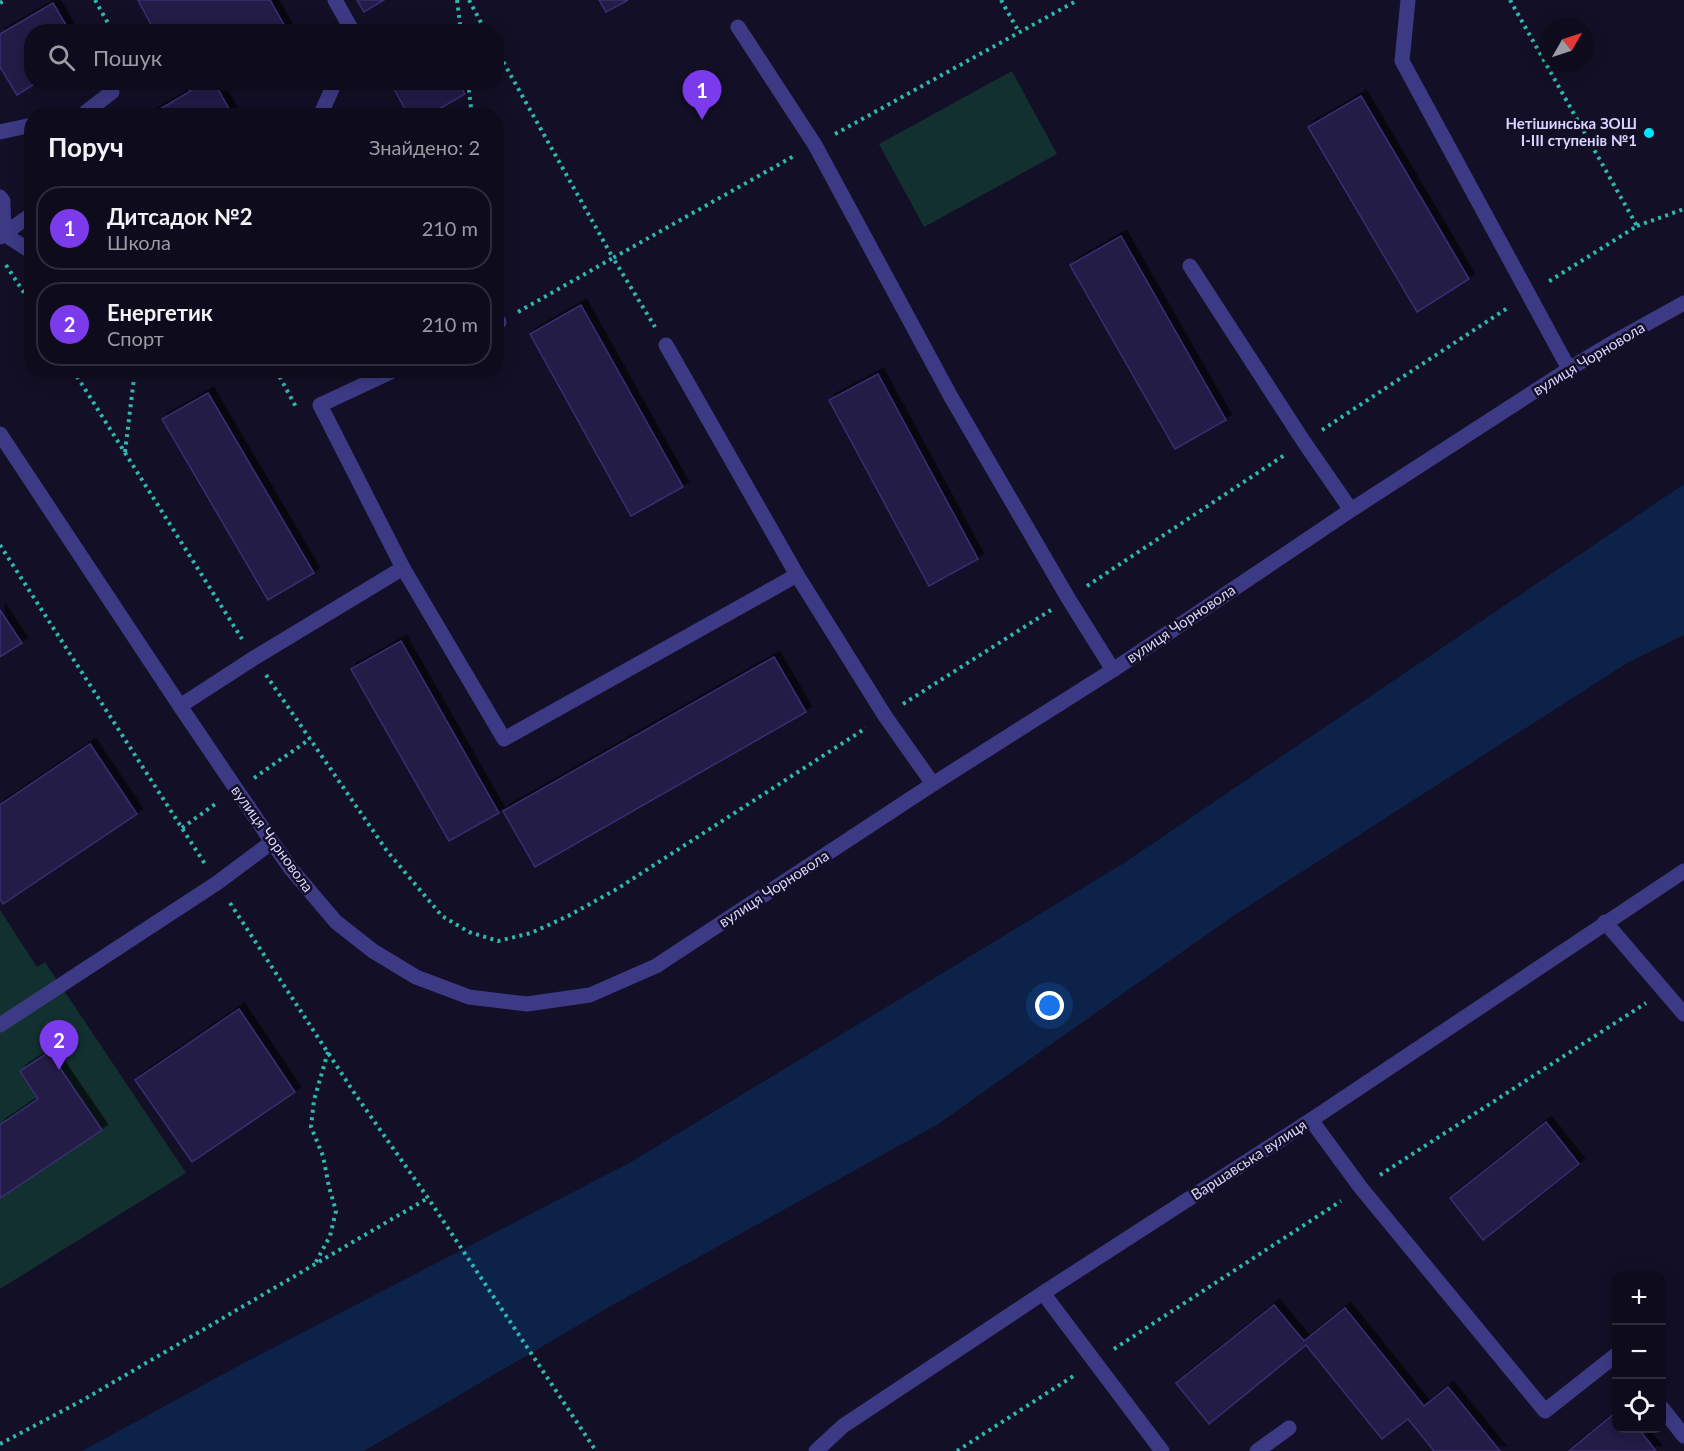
<!DOCTYPE html>
<html lang="uk">
<meta charset="utf-8">
<style>
:root{--surface:#0e0b1c;--page:#1c1929;--text:#f1f3f6;--muted:#9b9ba3;--line:#2e2b3b;--accent:#7c3aed}
body{margin:0;font-family:Lato,sans-serif;background:var(--page);color:var(--text)}
.controls{position:absolute;right:18px;bottom:18px;display:grid;overflow:hidden;border-radius:12px;box-shadow:0 3px 15px #0003}
.controls button{width:54px;height:54px;display:grid;place-items:center;padding:0;border:0;border-bottom:2px solid var(--line);background:var(--surface);color:var(--text);font:30px sans-serif}
.compass{position:absolute;left:1540px;top:18px;width:54px;height:54px;border-radius:50%;background:var(--surface);box-shadow:0 3px 15px #0003;rotate:51deg}
.you{position:absolute;left:1050px;top:1006px;width:21px;height:21px;margin:-15px;border:4px solid #fff;border-radius:50%;background:#1a73e8;box-shadow:0 0 0 9px #1a73e833}
.badge{display:grid;place-items:center;width:39px;height:39px;border-radius:50%;background:var(--accent);color:#fff;font-size:20px;font-weight:700}
.pin{position:absolute;translate:-50% -50px;filter:drop-shadow(0 2px 3px #0008)}
.pin::after{content:'';position:absolute;top:32px;width:21px;height:18px;background:inherit;clip-path:polygon(0 0,100% 0,50% 100%)}
.list{margin:0;padding:0;list-style:none}
h2{display:flex;justify-content:space-between;align-items:center;height:78px;margin:0;padding:0 24px;font-size:26px}
h2 small{font-size:20px;font-weight:400;color:var(--muted)}
.list li{display:grid;grid-template-columns:39px 1fr auto;gap:18px;align-items:center;box-sizing:border-box;height:84px;margin:0 12px 12px;padding:0 12px;border:2px solid var(--line);border-radius:24px}
.list b{display:block;font-size:22px;white-space:nowrap}
.list p{margin:0;font-size:20px;white-space:nowrap;color:var(--muted)}
.list em{font-size:20px;font-style:normal;color:var(--muted)}
.icon{flex:none;width:33px;height:33px;fill:none;stroke:currentColor;stroke-width:2;stroke-linecap:round;stroke-linejoin:round}
.map{position:relative;flex:none;width:1684px;height:1451px;overflow:hidden}
.search{position:absolute;background:var(--surface);box-shadow:0 3px 15px #0003;left:24px;top:24px;width:480px;height:66px;display:flex;align-items:center;gap:15px;box-sizing:border-box;padding:0 21px;border-radius:24px;color:var(--muted);font-size:22px}
.panel{position:absolute;background:var(--surface);box-shadow:0 3px 15px #0003;left:24px;top:108px;width:480px;height:270px;border-radius:24px}
.map>svg:first-child{display:block}
</style>
<div class="map">
<svg width="1684" height="1451" viewBox="0 0 1684 1451">
<defs>
<filter id="shadow"><feDropShadow dx="5.5" dy="-5.5" stdDeviation="0" flood-color="#0009"/></filter>
</defs>
<rect width="100%" height="100%" fill="#130f26"/>
<g fill="#12302f">
<path d="M 1012,71 L 1057,154 L 924,227 L 879,144 Z"/>
<path d="M 0,910 L 37,967 L 45,962 L 186,1173 L 0,1289 Z"/>
</g>
<path fill="#0c2248" d="M 1684,484 L 1684,635 L 1627,663 L 1233,916 L 938,1124 L 616,1303 L 364,1451 L 82,1451 L 242,1364 L 631,1162 L 1124,863 Z"/>
<g fill="#241b47" stroke="#3b2d73" stroke-width="1.5" filter="url(#shadow)">
<path d="M 138,0 L 270,0 L 288,32 L 155,32 Z"/>
<path d="M 357,0 L 384,0 L 364,12 Z"/>
<path d="M 599,0 L 628,0 L 606,12 Z"/>
<path d="M 53,3 L 70,32 L 32,32 L 32,82 L 38,82 L 17,95 L 0,67 L 0,34 Z"/>
<path d="M 184,82 L 206,82 L 190,92 Z"/>
<path d="M 206,82 L 214,82 L 233,116 L 148,116 Z"/>
<path d="M 390,82 L 458,82 L 465,94 L 427,116 L 409,116 Z"/>
<path d="M 1361,96 L 1469,279 L 1417,312 L 1308,127 Z"/>
<path d="M 1121,236 L 1226,420 L 1175,449 L 1070,265 Z"/>
<path d="M 581,305 L 683,487 L 631,516 L 530,334 Z"/>
<path d="M 878,374 L 978,559 L 929,586 L 829,400 Z"/>
<path d="M 208,393 L 314,573 L 268,600 L 162,419 Z"/>
<path d="M 0,610 L 22,643 L 0,657 Z"/>
<path d="M 401,641 L 499,813 L 449,841 L 351,669 Z"/>
<path d="M 774,657 L 806,712 L 535,867 L 503,811 Z"/>
<path d="M 90,744 L 137,814 L 3,904 L 0,899 L 0,805 Z"/>
<path d="M 239,1009 L 295,1092 L 192,1162 L 135,1080 Z"/>
<path d="M 49,1052 L 102,1130 L 0,1198 L 0,1125 L 38,1099 L 20,1071 Z"/>
<path d="M 1546,1122 L 1579,1164 L 1483,1240 L 1450,1198 Z"/>
<path d="M 1274,1305 L 1304,1341 L 1345,1308 L 1424,1406 L 1448,1387 L 1500,1451 L 1434,1451 L 1408,1419 L 1382,1439 L 1306,1345 L 1209,1424 L 1176,1383 Z"/>
<path d="M 1616,1412 L 1616,1428 L 1638,1428 L 1656,1451 L 1569,1451 Z"/>
</g>
<g fill="none" stroke-linecap="round" stroke-linejoin="round">
<g stroke="#2fb8b0" stroke-width="4" stroke-dasharray="3 4.5" stroke-linecap="butt">
<path d="M 95,0 L 113,32"/>
<path d="M 457,0 L 461,32"/>
<path d="M 469,0 L 486,32"/>
<path d="M 1001,0 L 1019,32"/>
<path d="M 1510,0 L 1637,226 L 1548,282"/>
<path d="M 0,3 L 5,0"/>
<path d="M 496,49 L 613,258 L 794,156"/>
<path d="M 468,82 L 472,116"/>
<path d="M 835,134 L 1078,0"/>
<path d="M 1637,226 L 1684,209"/>
<path d="M 6,265 L 32,305"/>
<path d="M 518,312 L 613,258 L 655,327"/>
<path d="M 73,370 L 242,639"/>
<path d="M 276,370 L 296,407"/>
<path d="M 1322,430 L 1509,307"/>
<path d="M 125,452 L 135,370"/>
<path d="M 0,545 L 205,864"/>
<path d="M 1087,586 L 1286,454"/>
<path d="M 266,675 L 387,851 L 442,916 L 469,932 L 498,941 L 531,933 L 568,916 L 617,889 L 866,728"/>
<path d="M 903,704 L 1051,610"/>
<path d="M 254,778 L 310,739"/>
<path d="M 182,828 L 218,802"/>
<path d="M 230,903 L 355,1094 L 428,1198 L 596,1451"/>
<path d="M 1380,1175 L 1646,1003"/>
<path d="M 316,1262 L 330,1236 L 336,1211 L 329,1187 L 323,1156 L 311,1127 L 314,1100 L 328,1052"/>
<path d="M 1114,1349 L 1341,1201"/>
<path d="M 0,1444 L 83,1400 L 428,1198"/>
<path d="M 957,1451 L 1075,1375"/>
</g>
<g stroke="#3d3a85" stroke-width="15">
<path d="M 335,0 L 353,32"/>
<path d="M 1408,0 L 1402,61 L 1569,369"/>
<path d="M 738,27 L 815,145 L 951,397 L 1068,598 L 1113,670"/>
<path d="M 86,112 L 112,92"/>
<path d="M 320,116 L 335,82"/>
<path d="M 0,132 L 32,125"/>
<path d="M 0,197 L 3,201 L 4,234 L 32,214"/>
<path d="M 0,237 L 4,234 L 32,252"/>
<path d="M 1190,266 L 1304,442 L 1351,510"/>
<path d="M 496,323 L 499,322"/>
<path d="M 666,345 L 797,575 L 885,716 L 933,784"/>
<path d="M 395,370 L 320,405 L 403,568 L 504,739 L 797,575"/>
<path d="M 0,434 L 180,706 L 272,842 L 291,869 L 336,922 L 373,951 L 416,977 L 469,997 L 527,1004 L 590,995 L 656,966 L 933,784 L 1113,670 L 1351,510 L 1569,369 L 1619,339 L 1684,303"/>
<path d="M 180,706 L 254,658 L 403,568"/>
<path d="M 1605,922 L 1684,1014"/>
<path d="M 0,1025 L 217,883 L 272,842"/>
<path d="M 1311,1120 L 1361,1188 L 1545,1411 L 1616,1355"/>
<path d="M 1043,1293 L 1162,1451"/>
<path d="M 1662,1408 L 1684,1436"/>
<path d="M 816,1451 L 843,1426 L 1043,1293 L 1311,1120 L 1684,871"/>
<path d="M 1257,1451 L 1289,1428"/>
</g>
</g>
<circle fill="#00e5ff" stroke="#130f26" stroke-width="2" cx="1649" cy="133" r="6"/>
<g text-anchor="middle" stroke-width="5" stroke-linejoin="round" paint-order="stroke">
<g font-size="15" font-weight="bold" fill="#d9d4ff" stroke="#130f26" text-anchor="end">
<text x="1637" y="129">Нетішинська ЗОШ<tspan x="1637" dy="17">І-ІІІ ступенів №1</tspan></text>
</g>
<g font-size="15" fill="#d9d4ff" stroke="#130f26">
<text transform="translate(1589 359) rotate(-31)" y="5">вулиця Чорновола</text>
<text transform="translate(1181 624) rotate(-34)" y="5">вулиця Чорновола</text>
<text transform="translate(272 839) rotate(54)" y="5">вулиця Чорновола</text>
<text transform="translate(774 889) rotate(-33)" y="5">вулиця Чорновола</text>
<text transform="translate(1249 1160) rotate(-33)" y="5">Варшавська вулиця</text>
</g>
</g>
</svg>
<div class="controls">
<button>+</button>
<button>−</button>
<button><svg class="icon" aria-label="locate" viewBox="0 0 24 24"><circle cx="12" cy="12" r="6"/><path d="M12 2v4M12 18v4M2 12h4M18 12h4"/></svg></button>
</div>
<svg class="compass" viewBox="-18 -18 36 36"><path d="M0-13l5 13h-10z" fill="#e53935"/><path d="M0 13l5-13h-10z" fill="#9b9ba3"/></svg>
<div class="you"></div>
<div class="pin badge" style="left:702px;top:120px">1</div>
<div class="pin badge" style="left:59px;top:1070px">2</div>
<div class="search"><svg class="icon" aria-label="search" viewBox="0 0 24 24"><circle cx="10" cy="10" r="6"/><path d="M15 15l6 6"/></svg>Пошук</div>
<section class="panel">
<h2>Поруч<small>Знайдено: 2</small></h2>
<ul class="list">
<li><span class="badge">1</span><div><b>Дитсадок №2</b><p>Школа</p></div><em>210 m</em></li>
<li><span class="badge">2</span><div><b>Енергетик</b><p>Спорт</p></div><em>210 m</em></li>
</ul>
</section>
</div>
